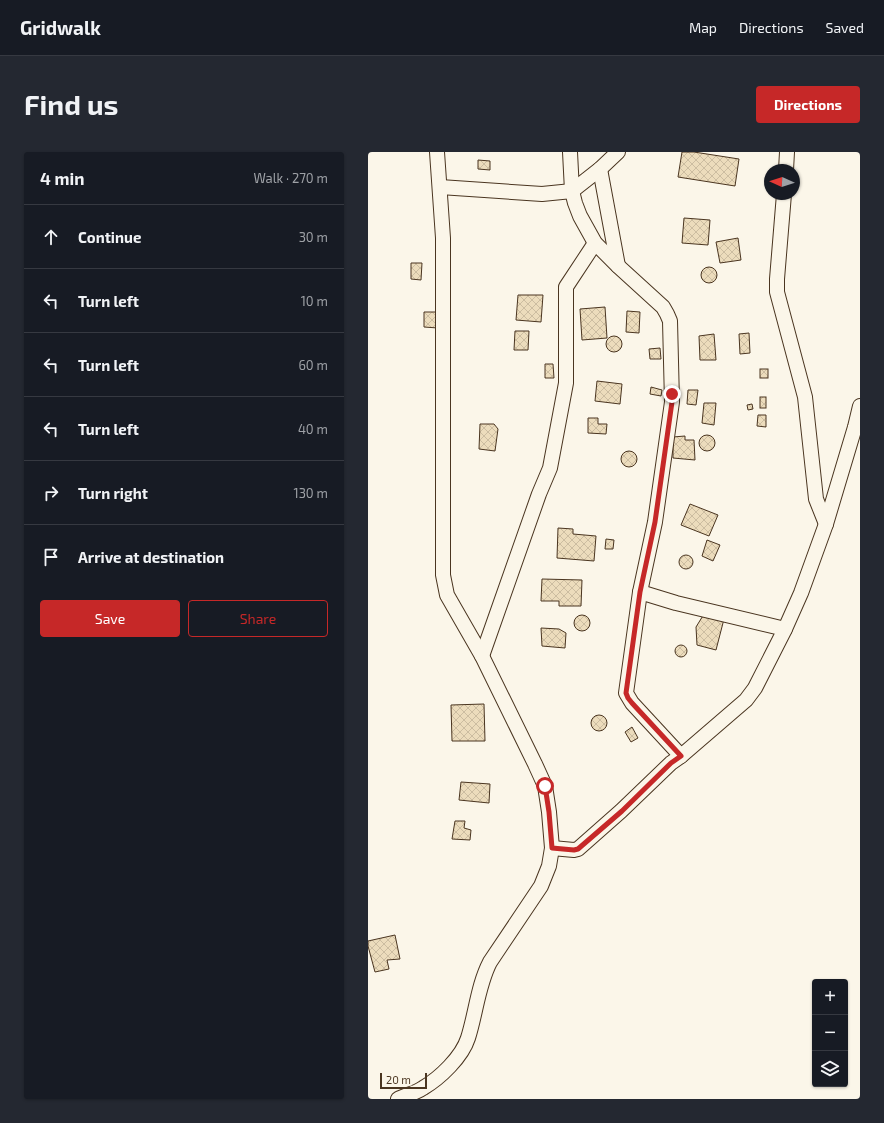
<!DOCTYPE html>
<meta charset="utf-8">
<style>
:root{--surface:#171b24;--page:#242831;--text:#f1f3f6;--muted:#9ea1a6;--line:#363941;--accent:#c62828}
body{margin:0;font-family:"Exo 2",sans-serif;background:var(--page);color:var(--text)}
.controls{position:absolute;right:12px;bottom:12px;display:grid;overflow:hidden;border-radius:4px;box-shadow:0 1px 3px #0004}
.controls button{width:36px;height:36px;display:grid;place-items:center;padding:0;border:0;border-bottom:1px solid var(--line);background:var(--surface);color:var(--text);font:20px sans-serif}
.compass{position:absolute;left:396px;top:12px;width:36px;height:36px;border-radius:50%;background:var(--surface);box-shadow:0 1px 3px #0004;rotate:273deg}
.scale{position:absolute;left:12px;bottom:10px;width:47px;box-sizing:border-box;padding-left:4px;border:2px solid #4a3520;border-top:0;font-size:11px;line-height:14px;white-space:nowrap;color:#4a3520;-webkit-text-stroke:3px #fbf6e9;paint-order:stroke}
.stop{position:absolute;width:12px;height:12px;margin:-9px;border:3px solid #c62828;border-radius:50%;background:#fff}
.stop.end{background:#c62828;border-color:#fff;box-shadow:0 1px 4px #0008}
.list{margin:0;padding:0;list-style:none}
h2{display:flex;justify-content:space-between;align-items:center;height:52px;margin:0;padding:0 16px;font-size:17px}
h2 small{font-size:13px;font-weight:400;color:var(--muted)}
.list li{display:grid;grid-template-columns:26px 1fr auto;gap:12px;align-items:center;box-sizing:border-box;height:64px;padding:0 16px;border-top:1px solid var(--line)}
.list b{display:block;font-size:15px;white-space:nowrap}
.list em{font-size:13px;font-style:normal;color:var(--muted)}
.actions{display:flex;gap:8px;padding:12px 16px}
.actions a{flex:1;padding:9px 0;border:1px solid var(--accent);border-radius:4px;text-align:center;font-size:14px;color:var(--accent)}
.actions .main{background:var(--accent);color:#fff}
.icon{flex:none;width:22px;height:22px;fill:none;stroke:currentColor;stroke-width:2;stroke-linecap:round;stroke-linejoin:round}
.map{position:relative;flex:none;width:492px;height:947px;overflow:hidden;border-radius:4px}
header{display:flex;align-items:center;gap:24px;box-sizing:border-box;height:56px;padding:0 20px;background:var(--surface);border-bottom:1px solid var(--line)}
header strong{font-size:19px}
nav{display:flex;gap:22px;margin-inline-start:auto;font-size:14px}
.intro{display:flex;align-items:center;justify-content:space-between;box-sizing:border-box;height:96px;padding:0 24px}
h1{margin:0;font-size:28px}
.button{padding:10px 18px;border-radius:4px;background:var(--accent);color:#fff;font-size:14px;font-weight:700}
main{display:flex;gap:24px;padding:0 24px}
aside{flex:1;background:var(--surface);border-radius:4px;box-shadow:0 1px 3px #0004}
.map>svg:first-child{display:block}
</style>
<header>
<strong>Gridwalk</strong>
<nav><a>Map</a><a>Directions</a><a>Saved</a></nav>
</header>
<div class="intro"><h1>Find us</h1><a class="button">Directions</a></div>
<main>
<aside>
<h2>4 min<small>Walk · 270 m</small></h2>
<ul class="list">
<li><svg class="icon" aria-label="ahead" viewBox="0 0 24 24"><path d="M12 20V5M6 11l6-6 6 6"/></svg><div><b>Continue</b></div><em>30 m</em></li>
<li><svg class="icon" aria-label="left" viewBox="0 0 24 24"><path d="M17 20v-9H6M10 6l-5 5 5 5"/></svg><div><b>Turn left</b></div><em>10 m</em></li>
<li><svg class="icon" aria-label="left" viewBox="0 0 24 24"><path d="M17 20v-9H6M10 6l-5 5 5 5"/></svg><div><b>Turn left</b></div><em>60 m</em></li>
<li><svg class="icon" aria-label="left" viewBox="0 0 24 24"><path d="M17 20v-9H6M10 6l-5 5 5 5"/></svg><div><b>Turn left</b></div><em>40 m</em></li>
<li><svg class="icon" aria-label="right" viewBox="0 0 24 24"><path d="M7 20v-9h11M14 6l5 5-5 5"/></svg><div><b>Turn right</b></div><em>130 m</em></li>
<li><svg class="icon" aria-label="arrive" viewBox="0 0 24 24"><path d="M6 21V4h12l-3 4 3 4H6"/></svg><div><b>Arrive at destination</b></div></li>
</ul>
<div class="actions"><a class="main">Save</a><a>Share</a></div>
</aside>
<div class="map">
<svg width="492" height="947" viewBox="0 0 492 947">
<defs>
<pattern id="building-cross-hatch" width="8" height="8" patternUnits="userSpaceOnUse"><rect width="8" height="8" fill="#ecdcbc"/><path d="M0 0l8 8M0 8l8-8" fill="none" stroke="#ccbda1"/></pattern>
</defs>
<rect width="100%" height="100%" fill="#fbf6e9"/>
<g fill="url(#building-cross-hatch)" stroke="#4a3520">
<path d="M 314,0 L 326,0 L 371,7 L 367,34 L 310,25 Z"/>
<path d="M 110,8 L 122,9 L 122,18 L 110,17 Z"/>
<path d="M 316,66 L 342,68 L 340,93 L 314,91 Z"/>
<path d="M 370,86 L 373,108 L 352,111 L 348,90 Z"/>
<path d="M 43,111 L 54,111 L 53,128 L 43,127 Z"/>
<circle cx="341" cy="123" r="8"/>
<path d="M 150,143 L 175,143 L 173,170 L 148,168 Z"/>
<path d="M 237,155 L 239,186 L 214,188 L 212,157 Z"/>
<path d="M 259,159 L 272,160 L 271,181 L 258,180 Z"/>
<path d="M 56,160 L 70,160 L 70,176 L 56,175 Z"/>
<path d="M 147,179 L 161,179 L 160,198 L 146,198 Z"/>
<path d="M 381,181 L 382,201 L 372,202 L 371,182 Z"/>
<path d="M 346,182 L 348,208 L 332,208 L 331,184 Z"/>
<circle cx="246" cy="192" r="8"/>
<path d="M 292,196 L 293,207 L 282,207 L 281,197 Z"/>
<path d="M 177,212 L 185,212 L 186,226 L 177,226 Z"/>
<rect x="392" y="217" width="8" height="9"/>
<path d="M 229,229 L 254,232 L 252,252 L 227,249 Z"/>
<path d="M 283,235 L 294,238 L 293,244 L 282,242 Z"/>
<path d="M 320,238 L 330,238 L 328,253 L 319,252 Z"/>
<rect x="392" y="245" width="6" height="11"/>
<path d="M 336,251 L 348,251 L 346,273 L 334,271 Z"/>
<path d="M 384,252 L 385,257 L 380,258 L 379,253 Z"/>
<path d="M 390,263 L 398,263 L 398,275 L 389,274 Z"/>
<path d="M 220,266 L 230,266 L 230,272 L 239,272 L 238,282 L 220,281 Z"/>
<path d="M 112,272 L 126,272 L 130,277 L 127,299 L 111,297 Z"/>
<circle cx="339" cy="291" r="8"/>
<path d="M 317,284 L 317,288 L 326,288 L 327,308 L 305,306 L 305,285 Z"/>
<circle cx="261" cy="307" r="8"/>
<path d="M 322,352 L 350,363 L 341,384 L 313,373 Z"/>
<path d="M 190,376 L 205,377 L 205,382 L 228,384 L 226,409 L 189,406 Z"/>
<path d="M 238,387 L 246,388 L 245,397 L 237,397 Z"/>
<path d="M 339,388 L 352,393 L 345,409 L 334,404 Z"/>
<circle cx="318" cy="410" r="7"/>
<path d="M 174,427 L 214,428 L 213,454 L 191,454 L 191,449 L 173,449 Z"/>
<path d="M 336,462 L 356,467 L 348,498 L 329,493 L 328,475 Z"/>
<circle cx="214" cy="471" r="8"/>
<path d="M 173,476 L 191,477 L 198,481 L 197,496 L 174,494 Z"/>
<circle cx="313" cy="499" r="6"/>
<path d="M 116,552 L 117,589 L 84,589 L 83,553 Z"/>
<circle cx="231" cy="571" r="8"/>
<path d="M 264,575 L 270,586 L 263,590 L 257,580 Z"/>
<path d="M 93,630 L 122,632 L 121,651 L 91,648 Z"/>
<path d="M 87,669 L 97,669 L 96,676 L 103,678 L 102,688 L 84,687 Z"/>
<path d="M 27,783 L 32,807 L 19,808 L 21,817 L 7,820 L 0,794 L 0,789 Z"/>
</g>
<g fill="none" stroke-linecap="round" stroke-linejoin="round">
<g stroke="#4a3520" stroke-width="16">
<g id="street">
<path d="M 202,0 L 204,39 L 207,51 L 212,64 L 227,91 L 250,114 L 295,155 L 299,162 L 302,169 L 304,250 L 287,370 L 272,440 L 258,541 L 264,551 L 313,604"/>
<path d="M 232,17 L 250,114"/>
<path d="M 418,18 L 419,0"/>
<path d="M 72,35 L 174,42 L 204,39 L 232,17 L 250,0"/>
<path d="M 416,42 L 409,127 L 409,140 L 437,245 L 448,347 L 458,372"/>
<path d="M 272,440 L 308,451 L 417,477"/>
<path d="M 114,504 L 171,342 L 182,316 L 198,231 L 198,135 L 227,91"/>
<path d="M 184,696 L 206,698 L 210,697 L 253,659 L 303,611 L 313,604 L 378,548 L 387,536 L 417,477 L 433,441 L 458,372 L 487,275 L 492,254"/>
<path d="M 30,947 C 38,943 48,941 55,936 C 72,926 94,905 100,886 C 108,861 110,833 122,810 L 173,734 L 181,714 L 184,696 L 181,660 L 177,634 L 167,612 L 114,504 L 79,443 L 75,423 L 75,86 L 69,0"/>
</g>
</g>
<use href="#street" stroke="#fbf6e9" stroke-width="14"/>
</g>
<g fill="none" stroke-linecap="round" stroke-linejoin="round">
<path stroke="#c62828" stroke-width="5" d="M 177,634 L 181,660 L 184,696 L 206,698 L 210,697 L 254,659 L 303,611 L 313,604 L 264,551 L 260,546 L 258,541 L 272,440 L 287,370 L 304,250 L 304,242"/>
</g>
</svg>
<div class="controls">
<button>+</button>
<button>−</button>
<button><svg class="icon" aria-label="layers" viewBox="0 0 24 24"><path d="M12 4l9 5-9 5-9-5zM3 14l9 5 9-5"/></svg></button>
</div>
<svg class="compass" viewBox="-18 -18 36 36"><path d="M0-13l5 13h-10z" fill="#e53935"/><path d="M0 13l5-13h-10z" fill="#9ea1a6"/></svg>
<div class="scale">20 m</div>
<div class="stop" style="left:177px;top:634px"></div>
<div class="stop end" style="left:304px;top:242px"></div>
</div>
</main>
